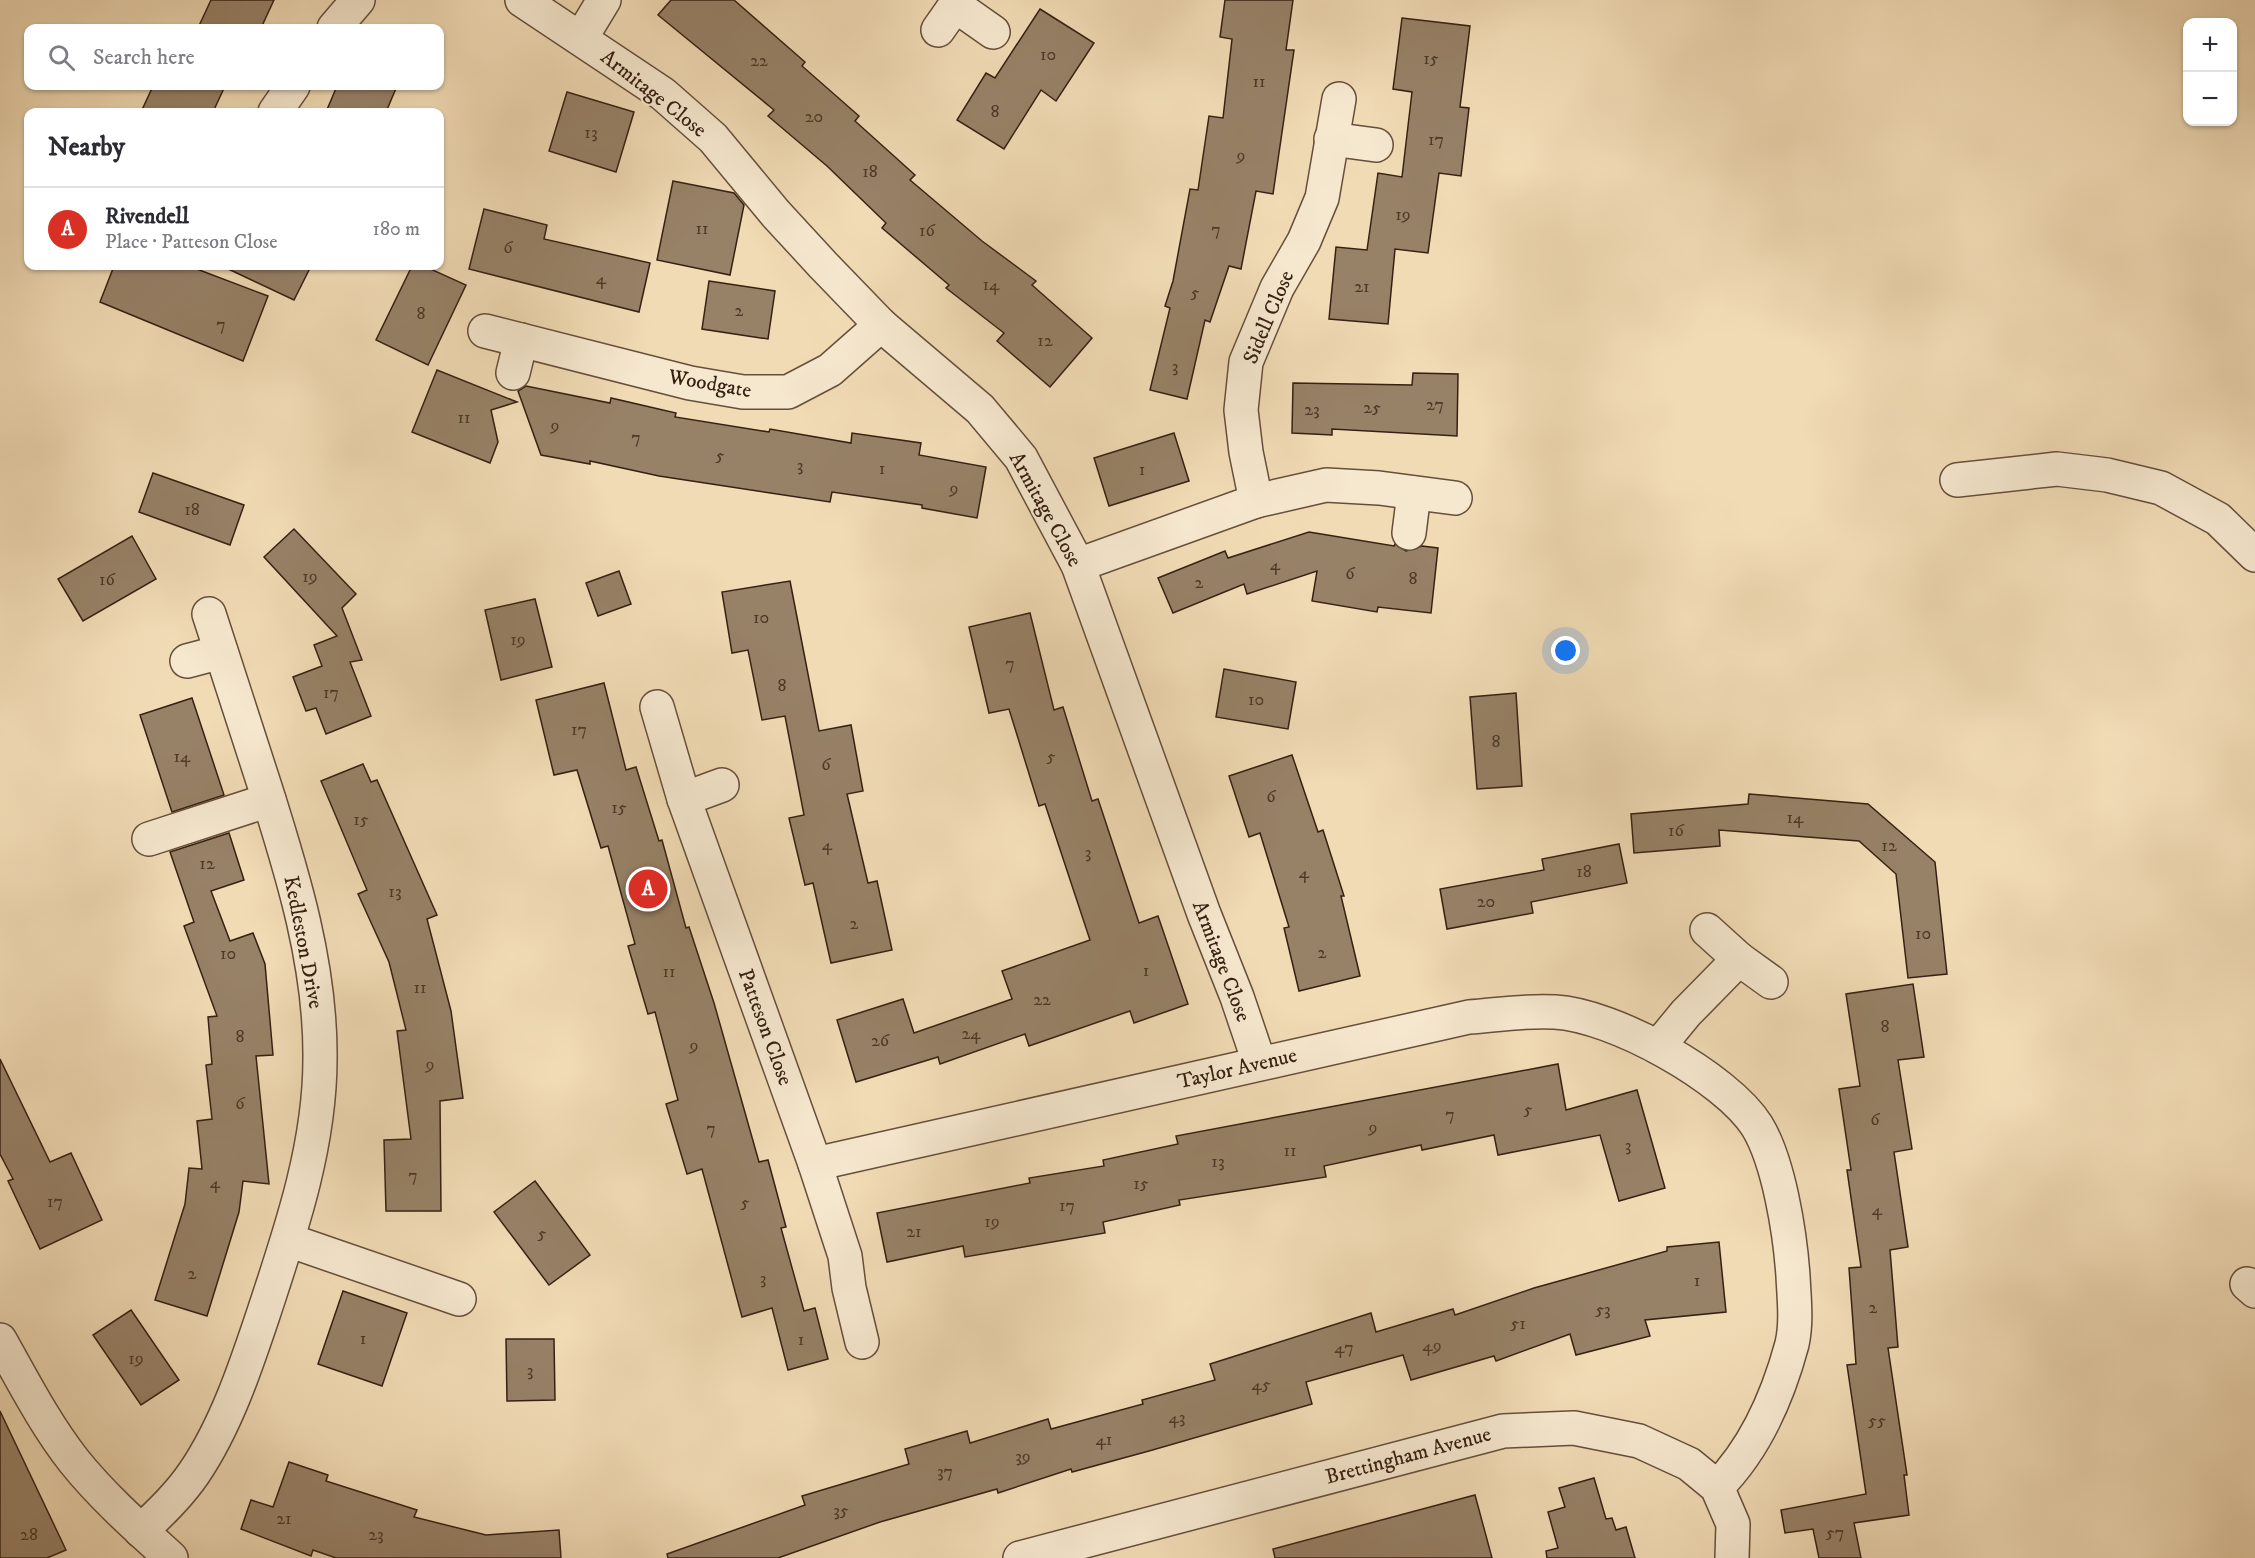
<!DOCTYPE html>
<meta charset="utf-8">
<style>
:root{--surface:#fff;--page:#f2f2f3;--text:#2b2b33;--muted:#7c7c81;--line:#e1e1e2;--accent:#d93025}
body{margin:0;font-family:"IM FELL DW Pica",serif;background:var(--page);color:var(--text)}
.controls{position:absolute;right:18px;top:18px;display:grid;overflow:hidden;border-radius:12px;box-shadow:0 2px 4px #0004}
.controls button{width:54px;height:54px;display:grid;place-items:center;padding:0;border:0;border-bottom:2px solid var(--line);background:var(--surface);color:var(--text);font:30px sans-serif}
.you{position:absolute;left:1566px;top:651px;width:21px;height:21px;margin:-15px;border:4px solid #fff;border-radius:50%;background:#1a73e8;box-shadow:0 0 0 9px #1a73e833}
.badge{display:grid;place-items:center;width:39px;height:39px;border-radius:50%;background:var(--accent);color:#fff;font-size:20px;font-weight:700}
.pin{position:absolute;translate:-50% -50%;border:3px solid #fff;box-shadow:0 2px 6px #0006}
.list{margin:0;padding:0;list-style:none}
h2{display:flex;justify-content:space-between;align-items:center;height:78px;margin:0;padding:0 24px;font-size:26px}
h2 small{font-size:20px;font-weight:400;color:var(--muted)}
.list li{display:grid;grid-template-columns:39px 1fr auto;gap:18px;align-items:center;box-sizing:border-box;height:84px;padding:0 24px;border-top:2px solid var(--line)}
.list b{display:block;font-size:22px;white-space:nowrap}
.list p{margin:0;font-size:20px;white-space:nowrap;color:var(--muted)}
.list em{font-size:20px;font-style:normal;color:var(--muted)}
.icon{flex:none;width:33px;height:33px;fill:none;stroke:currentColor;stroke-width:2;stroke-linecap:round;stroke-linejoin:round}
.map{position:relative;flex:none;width:2255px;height:1558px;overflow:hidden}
.search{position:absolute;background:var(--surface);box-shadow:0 2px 4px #0004;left:24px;top:24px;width:420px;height:66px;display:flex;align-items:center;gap:15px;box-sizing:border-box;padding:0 21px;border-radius:12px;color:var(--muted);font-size:22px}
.panel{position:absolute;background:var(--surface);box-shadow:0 2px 4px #0004;left:24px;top:108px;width:420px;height:162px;border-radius:12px}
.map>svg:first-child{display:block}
</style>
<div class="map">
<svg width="2255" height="1558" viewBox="0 0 2255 1558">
<rect width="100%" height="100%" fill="#f1dbb5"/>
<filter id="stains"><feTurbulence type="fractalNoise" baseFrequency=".00333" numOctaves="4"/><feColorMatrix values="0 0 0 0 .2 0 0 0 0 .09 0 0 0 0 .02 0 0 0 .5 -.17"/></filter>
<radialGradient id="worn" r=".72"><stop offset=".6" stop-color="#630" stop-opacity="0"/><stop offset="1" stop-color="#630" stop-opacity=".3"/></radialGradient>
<g fill="#978167" stroke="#362012" stroke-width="1.5">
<path d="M 211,0 L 274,0 L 261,28 L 198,28 Z"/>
<path d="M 671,0 L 734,0 L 805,62 L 802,66 L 859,116 L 855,121 L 915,175 L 910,180 L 982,241 L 1036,281 L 1032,285 L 1092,338 L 1050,387 L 997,341 L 1004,333 L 946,288 L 949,285 L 882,228 L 886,223 L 827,166 L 768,116 L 774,110 L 658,15 Z"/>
<path d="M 1225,0 L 1293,0 L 1286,50 L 1294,50 L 1273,194 L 1256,191 L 1241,269 L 1229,266 L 1210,322 L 1205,320 L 1187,399 L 1150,390 L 1170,308 L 1165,306 L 1173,281 L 1190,189 L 1198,190 L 1209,116 L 1223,118 L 1232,39 L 1220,37 Z"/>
<path d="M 1040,9 L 1094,43 L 1056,101 L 1041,90 L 1004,149 L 957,120 L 986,73 L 995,78 Z"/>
<path d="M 1402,18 L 1470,26 L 1460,107 L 1469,108 L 1461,176 L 1439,173 L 1428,253 L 1395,249 L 1388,324 L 1329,319 L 1336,247 L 1367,250 L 1378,173 L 1402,177 L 1412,92 L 1393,89 Z"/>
<path d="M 153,86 L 225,86 L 213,112 L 141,112 Z"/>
<path d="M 337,86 L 397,86 L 386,112 L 326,112 Z"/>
<path d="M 567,92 L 634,112 L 616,172 L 549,151 Z"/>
<path d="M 673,181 L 734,193 L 744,205 L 730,275 L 657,260 Z"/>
<path d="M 484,209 L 547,225 L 544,239 L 650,263 L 639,312 L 469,269 Z"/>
<path d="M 114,266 L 189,266 L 268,296 L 243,361 L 100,302 Z"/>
<path d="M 222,266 L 311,266 L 294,300 Z"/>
<path d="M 412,266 L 424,266 L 466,285 L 428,365 L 376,340 Z"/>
<path d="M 709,281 L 775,291 L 768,339 L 702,329 Z"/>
<path d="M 437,370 L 517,402 L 491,410 L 498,442 L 490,463 L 412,432 Z"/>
<path d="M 1413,373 L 1458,374 L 1457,436 L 1332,429 L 1332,435 L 1292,433 L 1293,383 L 1412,385 Z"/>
<path d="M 526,386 L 610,403 L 611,398 L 676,413 L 675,417 L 769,432 L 770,429 L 851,443 L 852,433 L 921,443 L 919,455 L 986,467 L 977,518 L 922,508 L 922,505 L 832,492 L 830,502 L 659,476 L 590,461 L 590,464 L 541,455 L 518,391 Z"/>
<path d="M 1174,433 L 1189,481 L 1109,506 L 1094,458 Z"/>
<path d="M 153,473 L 244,505 L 230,545 L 139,512 Z"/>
<path d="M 294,529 L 356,594 L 342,608 L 362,660 L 350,662 L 371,716 L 326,734 L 316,708 L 306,711 L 293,677 L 322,666 L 314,645 L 337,636 L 264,557 Z"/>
<path d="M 1309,532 L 1394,546 L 1395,544 L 1406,551 L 1422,546 L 1438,548 L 1431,613 L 1378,607 L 1377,612 L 1312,601 L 1317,571 L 1247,594 L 1244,584 L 1173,613 L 1158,578 L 1225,551 L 1228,558 Z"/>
<path d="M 132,536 L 156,579 L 83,621 L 58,579 Z"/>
<path d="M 619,571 L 631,604 L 598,616 L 586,583 Z"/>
<path d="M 790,581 L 819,731 L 851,725 L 863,791 L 847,794 L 868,883 L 877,881 L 892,950 L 831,963 L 813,883 L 805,885 L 789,818 L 804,815 L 785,716 L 762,720 L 748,650 L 732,653 L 722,592 Z"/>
<path d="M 535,599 L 552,667 L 501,680 L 485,610 Z"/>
<path d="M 1030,613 L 1054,710 L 1063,707 L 1092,801 L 1098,799 L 1139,923 L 1158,916 L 1188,1004 L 1134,1023 L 1130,1011 L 1029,1046 L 1025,1034 L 940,1064 L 938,1057 L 856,1082 L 837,1020 L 903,999 L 914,1033 L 1012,999 L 1002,971 L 1090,940 L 1045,804 L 1039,806 L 1009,709 L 989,713 L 969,627 Z"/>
<path d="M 1224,669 L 1296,682 L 1288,729 L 1216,717 Z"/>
<path d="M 604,683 L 626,770 L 636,767 L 659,841 L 662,840 L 686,928 L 689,927 L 714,1003 L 759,1162 L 768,1160 L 786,1227 L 781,1228 L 804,1311 L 815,1308 L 828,1359 L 788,1370 L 772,1308 L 742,1317 L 702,1169 L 687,1174 L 666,1104 L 678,1100 L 655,1012 L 648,1014 L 628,946 L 635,944 L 608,846 L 601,848 L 577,770 L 554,775 L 536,700 Z"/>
<path d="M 1516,693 L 1522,786 L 1477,789 L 1470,697 Z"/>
<path d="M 192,698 L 224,795 L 172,812 L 140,715 Z"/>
<path d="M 1292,755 L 1318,832 L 1323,830 L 1344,896 L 1341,896 L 1360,976 L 1299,991 L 1284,928 L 1289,927 L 1260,833 L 1249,837 L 1229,776 Z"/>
<path d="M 363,764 L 371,782 L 377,780 L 437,915 L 427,919 L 451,1011 L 463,1098 L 440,1101 L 441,1211 L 386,1211 L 384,1140 L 411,1139 L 397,1031 L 406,1030 L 389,962 L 358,894 L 367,890 L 321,781 Z"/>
<path d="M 1749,794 L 1868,804 L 1935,862 L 1947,974 L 1908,978 L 1896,874 L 1859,841 L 1719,830 L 1720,846 L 1634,853 L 1631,814 L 1748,804 Z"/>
<path d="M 229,833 L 244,880 L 211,891 L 230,941 L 253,933 L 265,964 L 273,1055 L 256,1056 L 269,1184 L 243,1181 L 239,1212 L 207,1316 L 155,1300 L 185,1204 L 189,1168 L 202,1169 L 197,1121 L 212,1119 L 206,1065 L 212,1064 L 208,1017 L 217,1016 L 184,926 L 194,922 L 170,852 Z"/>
<path d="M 1619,844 L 1627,883 L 1531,902 L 1533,913 L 1447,929 L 1440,889 L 1544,870 L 1542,859 Z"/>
<path d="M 1913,984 L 1924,1057 L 1898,1060 L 1912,1149 L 1894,1152 L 1908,1247 L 1890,1250 L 1898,1347 L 1888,1348 L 1907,1475 L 1904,1475 L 1909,1515 L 1854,1523 L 1861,1558 L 1819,1558 L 1813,1529 L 1785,1533 L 1781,1510 L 1866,1494 L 1847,1365 L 1856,1364 L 1849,1268 L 1861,1267 L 1847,1170 L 1851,1170 L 1839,1089 L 1860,1086 L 1846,994 Z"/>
<path d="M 0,1059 L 50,1162 L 71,1153 L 102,1220 L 40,1249 L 8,1181 L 13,1179 L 0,1154 Z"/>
<path d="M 1558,1064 L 1566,1110 L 1637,1090 L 1665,1188 L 1619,1201 L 1600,1135 L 1498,1155 L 1494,1135 L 1422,1150 L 1421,1145 L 1324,1166 L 1326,1177 L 1179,1200 L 1180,1205 L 1103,1222 L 1105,1233 L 965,1257 L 963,1246 L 887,1262 L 877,1213 L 1030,1183 L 1029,1178 L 1104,1166 L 1103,1160 L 1178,1144 L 1176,1136 Z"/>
<path d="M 535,1181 L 590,1255 L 549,1285 L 494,1212 Z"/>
<path d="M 1719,1242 L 1726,1312 L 1645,1320 L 1650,1336 L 1576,1355 L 1570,1334 L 1496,1361 L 1494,1356 L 1411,1380 L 1403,1355 L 1306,1382 L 1312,1404 L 1149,1451 L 1072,1472 L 1071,1469 L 998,1493 L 997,1489 L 880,1522 L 778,1558 L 668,1558 L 667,1554 L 805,1505 L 802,1496 L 909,1464 L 905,1449 L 967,1431 L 970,1443 L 1048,1419 L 1051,1429 L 1143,1404 L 1142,1400 L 1215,1380 L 1210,1364 L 1371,1313 L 1376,1332 L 1453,1309 L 1455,1315 L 1534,1288 L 1667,1251 L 1667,1247 Z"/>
<path d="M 343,1291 L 407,1313 L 382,1386 L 318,1364 Z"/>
<path d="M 131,1310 L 179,1380 L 141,1405 L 93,1335 Z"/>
<path d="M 506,1339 L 554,1339 L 555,1400 L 507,1401 Z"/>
<path d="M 0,1411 L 66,1550 L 47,1558 L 0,1558 Z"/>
<path d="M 289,1462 L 328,1475 L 326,1481 L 417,1510 L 414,1517 L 486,1535 L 559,1530 L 561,1558 L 336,1558 L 313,1550 L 311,1556 L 241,1529 L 251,1500 L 273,1507 Z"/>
<path d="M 1594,1478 L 1606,1519 L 1612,1518 L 1616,1530 L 1626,1527 L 1635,1558 L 1547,1558 L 1546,1551 L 1558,1548 L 1548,1512 L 1565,1507 L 1559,1488 Z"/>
<path d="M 1475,1495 L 1492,1558 L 1275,1558 L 1273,1549 Z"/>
</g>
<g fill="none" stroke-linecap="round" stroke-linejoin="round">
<g stroke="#654f3b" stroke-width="36">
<g id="minor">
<path d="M 522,0 L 663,94 L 713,138 L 776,214 L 823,265 L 881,325 L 980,409 L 1021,458 L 1078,565 L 1204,914 L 1237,997 L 1259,1062"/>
<path d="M 956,6 L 993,32"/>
<path d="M 334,28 L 358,0"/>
<path d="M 938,30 L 959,0"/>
<path d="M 581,38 L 604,0"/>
<path d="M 275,112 L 293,86"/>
<path d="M 1331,139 L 1376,145"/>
<path d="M 485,331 L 690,383 L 743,392 L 788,392 L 830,370 L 881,325"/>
<path d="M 513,373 L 521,340"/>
<path d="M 1957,480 L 2057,469 L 2107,475 L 2161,488 L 2218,519 L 2255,555"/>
<path d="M 1256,501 L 1246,452 L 1241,410 L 1246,362 L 1277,288 L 1304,241 L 1322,198 L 1339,99"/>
<path d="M 1409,533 L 1414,493"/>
<path d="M 1078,565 L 1256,501 L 1326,485 L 1379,488 L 1455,498"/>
<path d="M 187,661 L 221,652"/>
<path d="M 657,707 L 684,799 L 815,1164 L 845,1256 L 849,1288 L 862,1342"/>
<path d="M 684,799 L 722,785"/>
<path d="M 149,839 L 269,800"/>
<path d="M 1739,959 L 1771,982"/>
<path d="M 1658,1047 L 1686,1013 L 1739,959 L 1707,930"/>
<path d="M 815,1164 L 1469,1017 C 1497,1015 1527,1010 1555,1012 C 1613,1015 1726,1077 1757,1126 C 1779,1162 1790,1233 1793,1276 C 1794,1298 1797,1322 1792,1344 C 1778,1396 1755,1449 1717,1487"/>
<path d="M 288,1240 L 459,1299"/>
<path d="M 2247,1284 L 2255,1291"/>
<path d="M 0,1340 C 23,1381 45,1424 74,1461 C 102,1496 138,1528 171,1558"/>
<path d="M 141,1531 C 160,1513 179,1495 194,1473 C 226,1426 246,1366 264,1312 C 291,1230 320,1146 320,1059 C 321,966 293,875 265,787 C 246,729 228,671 209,614"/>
<path d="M 1020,1558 L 1503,1431 L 1574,1428 L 1639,1441 L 1689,1464 L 1717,1487 L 1733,1524 L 1732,1558"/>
</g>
</g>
<use href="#minor" stroke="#f6e8cf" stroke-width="33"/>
</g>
<g text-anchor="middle" stroke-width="4.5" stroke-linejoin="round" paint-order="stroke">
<g font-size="18" fill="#4e3827">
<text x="1048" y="60">10</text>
<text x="1431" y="64">15</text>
<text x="759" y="66">22</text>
<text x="1259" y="87">11</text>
<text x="995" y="117">8</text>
<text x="814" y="122">20</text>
<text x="591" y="138">13</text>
<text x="1436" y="145">17</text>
<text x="1241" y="161">9</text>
<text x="870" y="177">18</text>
<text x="1403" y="220">19</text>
<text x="702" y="234">11</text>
<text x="1216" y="235">7</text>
<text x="927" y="236">16</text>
<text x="508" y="253">6</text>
<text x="601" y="284">4</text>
<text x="991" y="290">14</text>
<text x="1362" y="292">21</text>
<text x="1195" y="298">5</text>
<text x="739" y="316">2</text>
<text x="421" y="319">8</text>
<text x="221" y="330">7</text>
<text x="1045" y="346">12</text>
<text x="1175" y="372">3</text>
<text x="1435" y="410">27</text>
<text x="1372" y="413">25</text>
<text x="1312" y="415">23</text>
<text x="464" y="423">11</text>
<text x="555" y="431">9</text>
<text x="636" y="443">7</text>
<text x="720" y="461">5</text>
<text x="800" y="471">3</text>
<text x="882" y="474">1</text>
<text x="1142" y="475">1</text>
<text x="954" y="494">9</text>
<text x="192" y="515">18</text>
<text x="1275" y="570">4</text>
<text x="1350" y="579">6</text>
<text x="310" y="582">19</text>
<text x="1413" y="584">8</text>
<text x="107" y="585">16</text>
<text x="1199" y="588">2</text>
<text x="761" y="623">10</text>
<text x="518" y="645">19</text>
<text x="1010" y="669">7</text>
<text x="782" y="691">8</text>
<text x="331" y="698">17</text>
<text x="1256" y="705">10</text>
<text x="579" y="735">17</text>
<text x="1496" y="747">8</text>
<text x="182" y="762">14</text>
<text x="1051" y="762">5</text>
<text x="826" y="770">6</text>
<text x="1271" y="802">6</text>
<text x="619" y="813">15</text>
<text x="1795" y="823">14</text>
<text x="361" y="825">15</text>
<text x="1676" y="836">16</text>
<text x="827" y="850">4</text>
<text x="1889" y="851">12</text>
<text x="1088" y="858">3</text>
<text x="207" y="869">12</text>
<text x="1584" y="877">18</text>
<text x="1304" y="878">4</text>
<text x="395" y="897">13</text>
<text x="1486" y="907">20</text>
<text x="854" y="929">2</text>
<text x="1923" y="939">10</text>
<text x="1322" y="958">2</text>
<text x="228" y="959">10</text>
<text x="1146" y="976">1</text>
<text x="669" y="977">11</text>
<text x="420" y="993">11</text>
<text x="1042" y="1005">22</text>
<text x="1885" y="1032">8</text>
<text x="971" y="1039">24</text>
<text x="240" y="1042">8</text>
<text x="880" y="1046">26</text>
<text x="694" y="1051">9</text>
<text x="430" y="1070">9</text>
<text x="240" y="1109">6</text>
<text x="1528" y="1115">5</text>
<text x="1450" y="1120">7</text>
<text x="1875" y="1125">6</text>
<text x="1373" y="1133">9</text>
<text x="711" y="1134">7</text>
<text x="1628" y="1151">3</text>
<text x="1290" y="1156">11</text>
<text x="1218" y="1167">13</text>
<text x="413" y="1181">7</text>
<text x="215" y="1188">4</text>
<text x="1141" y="1189">15</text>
<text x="55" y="1207">17</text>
<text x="745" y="1208">5</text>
<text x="1067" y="1211">17</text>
<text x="1877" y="1215">4</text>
<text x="992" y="1227">19</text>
<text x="914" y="1237">21</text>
<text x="542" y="1239">5</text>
<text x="192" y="1279">2</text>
<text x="763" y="1284">3</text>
<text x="1697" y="1286">1</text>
<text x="1873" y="1313">2</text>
<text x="1603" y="1315">53</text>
<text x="1518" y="1329">51</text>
<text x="363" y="1344">1</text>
<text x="801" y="1345">1</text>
<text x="1432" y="1351">49</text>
<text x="1344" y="1353">47</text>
<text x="136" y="1364">19</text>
<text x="530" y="1376">3</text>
<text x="1261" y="1390">45</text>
<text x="1177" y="1423">43</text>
<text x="1877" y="1426">55</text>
<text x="1104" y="1445">41</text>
<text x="1023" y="1462">39</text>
<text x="945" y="1477">37</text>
<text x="841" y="1516">35</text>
<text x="284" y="1524">21</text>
<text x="1835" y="1538">57</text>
<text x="29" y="1540">28</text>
<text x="376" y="1540">23</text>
</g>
<g font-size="21" fill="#362012" stroke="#f6e8cf">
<text transform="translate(654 93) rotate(38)" y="7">Armitage Close</text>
<text transform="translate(1268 317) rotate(-67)" y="7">Sidell Close</text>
<text transform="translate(710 383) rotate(10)" y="7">Woodgate</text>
<text transform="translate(1046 509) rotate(61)" y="7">Armitage Close</text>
<text transform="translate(304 942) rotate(79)" y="7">Kedleston Drive</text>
<text transform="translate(1222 961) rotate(69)" y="7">Armitage Close</text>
<text transform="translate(766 1027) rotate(70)" y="7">Patteson Close</text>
<text transform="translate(1237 1068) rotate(-13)" y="7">Taylor Avenue</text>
<text transform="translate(1408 1455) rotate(-15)" y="7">Brettingham Avenue</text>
</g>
</g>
<rect width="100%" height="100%" filter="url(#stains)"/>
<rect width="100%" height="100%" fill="url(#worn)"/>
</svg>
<div class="controls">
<button>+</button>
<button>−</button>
</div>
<div class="you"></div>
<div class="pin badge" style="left:648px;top:889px">A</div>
<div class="search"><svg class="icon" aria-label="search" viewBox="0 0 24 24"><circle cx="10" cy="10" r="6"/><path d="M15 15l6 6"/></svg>Search here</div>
<section class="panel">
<h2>Nearby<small></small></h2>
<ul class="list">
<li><span class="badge">A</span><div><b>Rivendell</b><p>Place · Patteson Close</p></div><em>180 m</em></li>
</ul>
</section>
</div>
